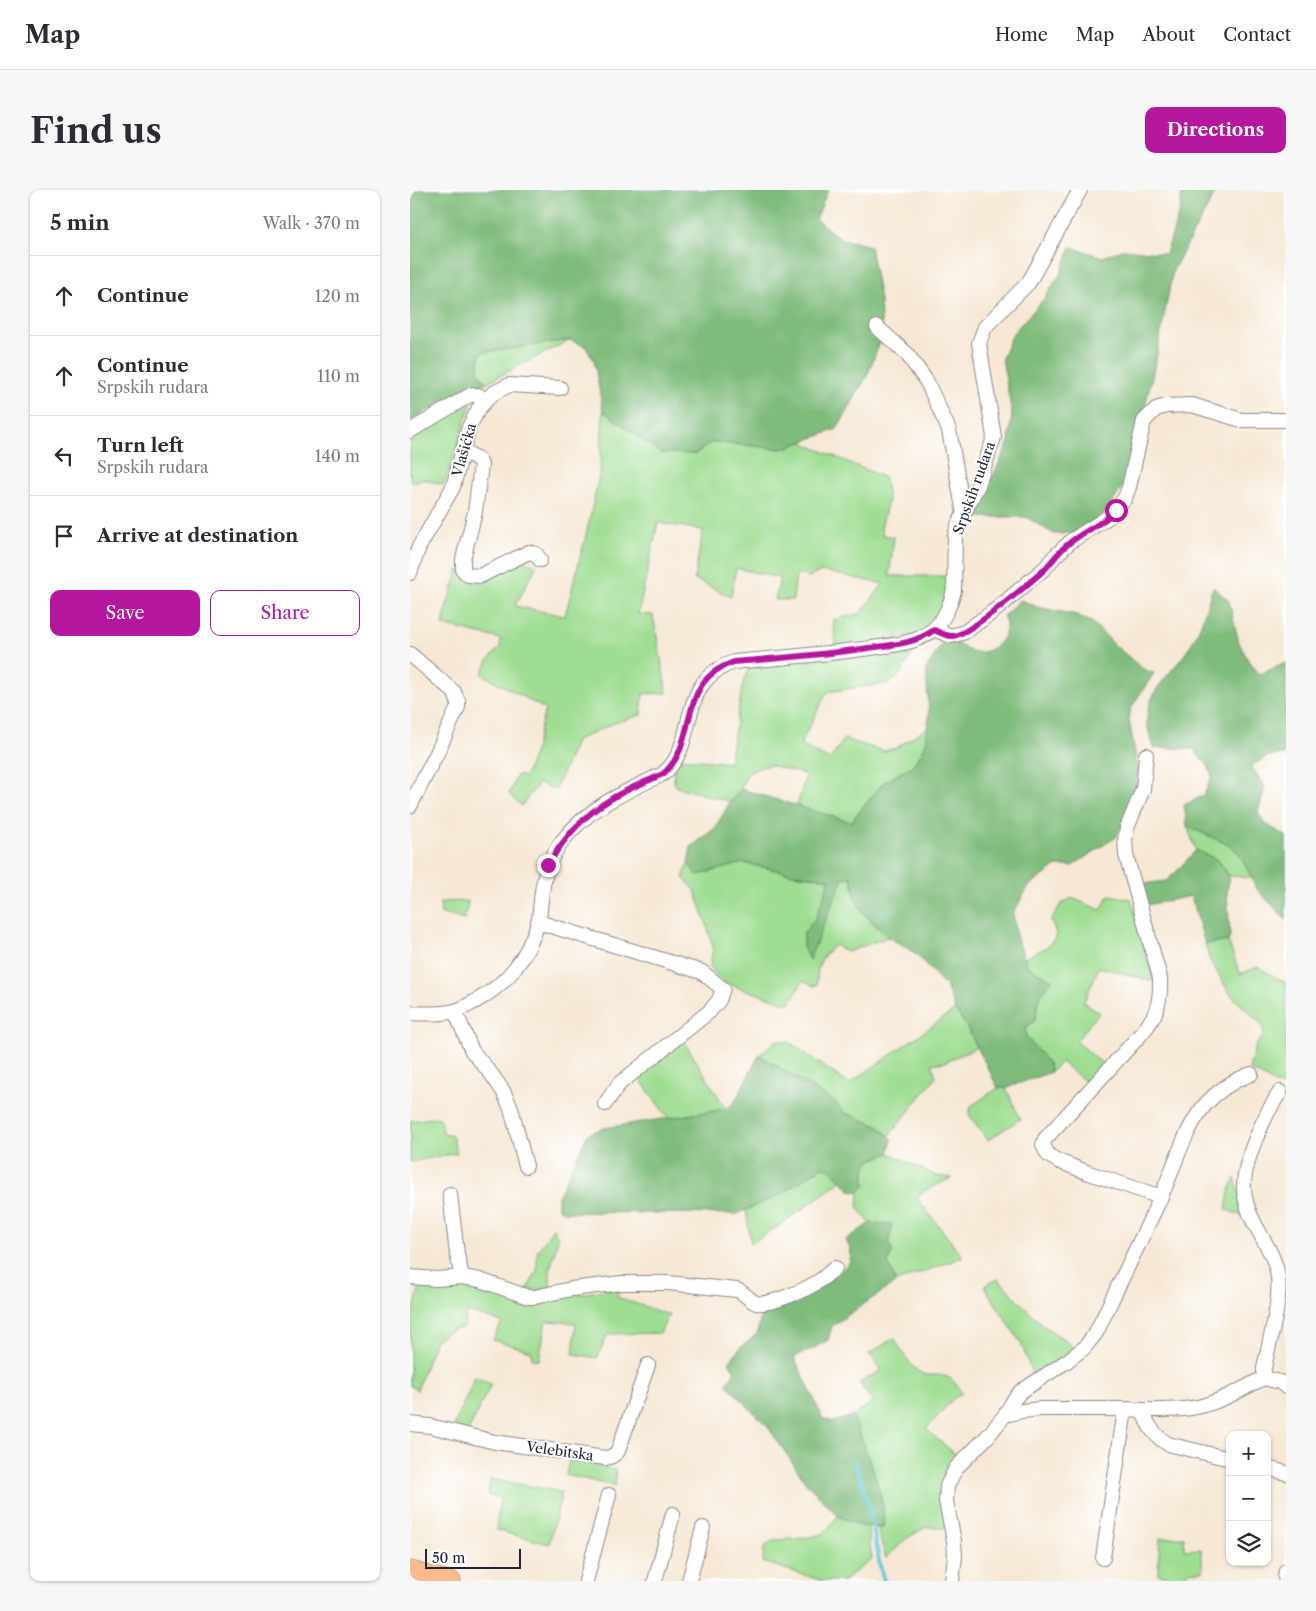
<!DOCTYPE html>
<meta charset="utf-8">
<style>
:root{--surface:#fff;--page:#f7f7f7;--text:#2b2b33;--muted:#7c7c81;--line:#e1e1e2;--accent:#b5179e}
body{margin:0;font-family:"Libre Caslon Text",serif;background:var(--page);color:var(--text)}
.controls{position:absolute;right:15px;bottom:15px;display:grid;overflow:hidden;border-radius:10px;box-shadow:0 1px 4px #0004}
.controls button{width:45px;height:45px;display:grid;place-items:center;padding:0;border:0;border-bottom:1px solid var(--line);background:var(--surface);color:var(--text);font:25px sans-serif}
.scale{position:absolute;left:15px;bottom:12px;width:96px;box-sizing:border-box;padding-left:5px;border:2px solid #22223b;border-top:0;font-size:14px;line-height:18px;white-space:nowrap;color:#22223b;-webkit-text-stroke:4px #fff;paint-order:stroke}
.stop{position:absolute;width:15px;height:15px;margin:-11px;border:4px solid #b5179e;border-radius:50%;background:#fff}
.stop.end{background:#b5179e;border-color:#fff;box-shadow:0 1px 5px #0008}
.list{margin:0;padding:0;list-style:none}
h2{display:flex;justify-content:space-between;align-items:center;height:65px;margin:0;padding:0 20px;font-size:21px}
h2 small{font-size:16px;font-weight:400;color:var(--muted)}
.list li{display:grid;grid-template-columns:32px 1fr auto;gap:15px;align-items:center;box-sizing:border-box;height:80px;padding:0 20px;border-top:1px solid var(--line)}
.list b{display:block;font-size:19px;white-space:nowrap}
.list p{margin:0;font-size:16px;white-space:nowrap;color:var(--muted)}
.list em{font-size:16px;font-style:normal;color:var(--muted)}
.actions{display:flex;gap:10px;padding:15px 20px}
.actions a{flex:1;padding:11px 0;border:1px solid var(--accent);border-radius:10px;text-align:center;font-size:18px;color:var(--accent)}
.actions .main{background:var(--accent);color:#fff}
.icon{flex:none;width:28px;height:28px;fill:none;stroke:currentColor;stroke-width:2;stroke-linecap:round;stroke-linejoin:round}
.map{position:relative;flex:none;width:876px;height:1391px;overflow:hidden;border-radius:10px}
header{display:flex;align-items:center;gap:30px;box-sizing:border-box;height:70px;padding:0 25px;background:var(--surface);border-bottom:1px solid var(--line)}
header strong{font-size:24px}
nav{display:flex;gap:28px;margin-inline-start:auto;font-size:18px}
.intro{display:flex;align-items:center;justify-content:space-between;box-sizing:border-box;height:120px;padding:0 30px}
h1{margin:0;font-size:35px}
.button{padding:12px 22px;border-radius:10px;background:var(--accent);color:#fff;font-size:18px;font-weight:700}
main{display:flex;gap:30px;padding:0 30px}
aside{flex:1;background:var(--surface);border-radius:10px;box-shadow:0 1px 4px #0004}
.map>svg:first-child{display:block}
</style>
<header>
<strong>Map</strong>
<nav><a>Home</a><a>Map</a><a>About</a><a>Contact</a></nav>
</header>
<div class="intro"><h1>Find us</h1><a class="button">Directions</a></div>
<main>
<aside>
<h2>5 min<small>Walk · 370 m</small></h2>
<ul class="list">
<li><svg class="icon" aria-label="ahead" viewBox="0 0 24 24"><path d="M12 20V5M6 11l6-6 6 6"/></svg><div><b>Continue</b></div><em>120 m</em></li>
<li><svg class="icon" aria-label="ahead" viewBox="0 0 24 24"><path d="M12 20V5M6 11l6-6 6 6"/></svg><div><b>Continue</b><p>Srpskih rudara</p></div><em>110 m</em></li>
<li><svg class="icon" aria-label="left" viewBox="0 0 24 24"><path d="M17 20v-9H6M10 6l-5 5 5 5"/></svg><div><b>Turn left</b><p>Srpskih rudara</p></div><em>140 m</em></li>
<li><svg class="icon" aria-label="arrive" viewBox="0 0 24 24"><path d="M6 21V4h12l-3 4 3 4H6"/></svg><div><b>Arrive at destination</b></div></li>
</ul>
<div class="actions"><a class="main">Save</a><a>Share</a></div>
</aside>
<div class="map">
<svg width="876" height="1391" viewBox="0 0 876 1391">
<rect width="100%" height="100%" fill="#fff"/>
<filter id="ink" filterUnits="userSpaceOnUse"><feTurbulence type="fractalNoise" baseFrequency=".02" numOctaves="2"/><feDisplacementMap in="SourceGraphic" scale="10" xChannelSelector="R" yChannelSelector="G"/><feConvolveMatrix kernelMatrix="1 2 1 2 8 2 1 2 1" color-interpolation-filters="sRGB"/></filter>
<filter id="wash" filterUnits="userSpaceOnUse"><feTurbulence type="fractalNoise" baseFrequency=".0096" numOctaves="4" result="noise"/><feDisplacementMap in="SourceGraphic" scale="20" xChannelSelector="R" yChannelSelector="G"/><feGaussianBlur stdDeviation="1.12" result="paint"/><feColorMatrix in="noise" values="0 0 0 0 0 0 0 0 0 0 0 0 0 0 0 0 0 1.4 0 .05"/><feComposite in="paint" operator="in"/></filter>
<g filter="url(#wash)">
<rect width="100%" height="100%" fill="#f6e8d4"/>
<g fill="#9fdd92" stroke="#608066">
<path d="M 160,150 L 76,193 L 68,182 L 70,163 Z"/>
<path d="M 55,214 L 61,214 L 34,295 L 13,289 L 6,292 L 0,291 L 0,247 Z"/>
<path d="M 193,221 L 252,263 L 285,264 L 301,252 L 372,259 L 391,252 L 475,288 L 478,311 L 471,338 L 473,345 L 484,347 L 479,386 L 540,386 L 532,418 L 524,430 L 505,446 L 426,455 L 423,430 L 451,423 L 473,394 L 412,381 L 399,387 L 386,385 L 383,410 L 365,410 L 370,388 L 326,378 L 321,407 L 284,389 L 293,340 L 248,333 L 228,424 L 243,425 L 257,503 L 233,504 L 231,525 L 204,533 L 167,550 L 145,600 L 129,593 L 111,616 L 99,604 L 107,585 L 115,587 L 124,564 L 135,519 L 72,484 L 77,472 L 90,457 L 91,449 L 33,435 L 37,415 L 49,379 C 54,389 59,394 71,392 L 115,371 L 127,375 L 105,416 L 155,426 L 178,337 L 190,281 Z"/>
<path d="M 507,456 L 489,486 L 479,493 L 417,502 L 390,555 L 420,570 L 434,549 L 474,561 L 486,558 L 518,537 L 516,554 L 509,567 L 502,576 L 473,593 L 441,632 L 387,616 L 396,585 L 360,575 L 348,578 L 336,585 L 331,599 L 320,612 L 267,597 L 264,593 L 264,579 L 272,568 L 319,573 L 333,493 L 339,478 Z"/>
<path d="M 777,636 L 817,654 L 829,663 L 842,688 L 819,686 L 809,671 L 786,660 Z"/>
<path d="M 334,673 L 384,684 L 420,689 L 406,728 L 394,743 L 393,757 L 433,688 L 441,687 L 446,710 L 455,725 L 478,747 L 437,762 L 425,755 C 409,769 407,774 407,795 L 403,796 L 393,791 L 379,814 L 312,792 L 300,776 L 303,757 L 296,732 L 285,700 L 273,688 L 278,674 L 287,685 Z"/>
<path d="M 699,705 L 721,709 L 736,765 L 746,792 L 689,777 L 674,812 L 689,823 L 666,851 L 695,876 L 679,894 L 651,872 L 641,882 L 638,873 L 616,847 L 615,838 L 625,830 L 629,807 L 642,790 L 618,777 L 614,768 L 637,757 L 647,746 L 641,730 L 651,714 L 662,708 L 691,720 Z"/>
<path d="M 58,711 L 55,729 L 31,724 L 30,712 Z"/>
<path d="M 818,751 L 830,784 L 848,777 L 876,793 L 876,896 L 869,896 L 839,879 L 846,855 L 854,845 L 853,838 L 850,833 L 820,804 L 800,770 L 795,754 Z"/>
<path d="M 545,820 L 558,839 L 567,857 L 535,872 L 522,874 L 526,887 L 479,946 L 468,936 L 433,922 L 426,913 L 349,865 L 367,850 L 379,852 L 439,894 Z"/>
<path d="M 272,848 L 316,919 L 258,928 L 226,884 Z"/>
<path d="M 588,898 L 596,898 L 610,929 L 578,950 L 559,925 L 561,916 Z"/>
<path d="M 29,927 L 34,945 L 42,945 L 47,963 L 0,972 L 0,931 Z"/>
<path d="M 479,963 L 526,986 L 542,988 L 514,1001 L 507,1008 L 553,1067 L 486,1092 L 477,1073 L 482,1062 L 479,1052 L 482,1035 L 460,1033 L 448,1018 L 449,1002 L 455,996 C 454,971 455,972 479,963 Z"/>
<path d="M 412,977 L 419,977 L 431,991 L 369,1036 L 341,1053 L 336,1020 L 351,1013 Z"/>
<path d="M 825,988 L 834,1019 L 840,1034 L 830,1025 L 816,1020 L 819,1002 Z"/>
<path d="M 143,1038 L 148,1048 L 140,1080 L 140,1096 L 132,1100 L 117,1099 L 127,1081 L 127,1062 Z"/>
<path d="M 588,1089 C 603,1104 617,1121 633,1135 C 643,1143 657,1149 665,1159 L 623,1186 L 611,1153 L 574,1096 Z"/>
<path d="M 53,1094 C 66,1096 79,1099 92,1103 C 107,1109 107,1114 125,1113 L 209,1097 L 207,1107 L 259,1125 L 250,1143 L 198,1144 L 187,1168 L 163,1164 L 166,1133 L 136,1131 L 129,1170 L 122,1169 L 121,1161 L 83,1150 L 92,1132 L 57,1122 L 54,1137 L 40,1141 L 25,1150 L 7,1200 L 0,1196 L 0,1134 L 10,1096 Z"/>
<path d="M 484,1148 C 490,1158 502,1180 513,1184 C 517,1185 521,1185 525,1185 C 542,1186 543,1190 552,1203 L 543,1209 L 516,1239 L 548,1267 L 536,1284 L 529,1304 L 536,1338 L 516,1337 L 497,1348 L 476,1368 L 467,1338 L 473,1338 C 479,1312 452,1253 443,1226 L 463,1212 L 449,1193 L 472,1180 L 459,1164 Z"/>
<path d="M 65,1187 L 81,1194 L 57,1243 L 44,1236 Z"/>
<path d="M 159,1270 L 206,1280 L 205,1296 L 156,1285 Z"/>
<path d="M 80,1289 L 152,1302 L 139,1354 L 86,1340 L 90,1308 L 78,1305 Z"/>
<path d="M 428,1326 L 451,1336 L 458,1337 L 462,1369 L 437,1388 L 435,1391 L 413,1391 L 353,1372 L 354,1357 L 365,1350 L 395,1348 L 413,1344 Z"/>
<path d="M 774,1347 L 774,1360 L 791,1359 L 793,1381 L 777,1382 L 776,1390 L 748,1384 L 750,1348 Z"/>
</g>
<g fill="#7fbc7c" stroke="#506f5c">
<path d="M 0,0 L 418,0 L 406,29 L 429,48 L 460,56 L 470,110 L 472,147 L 457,186 L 427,239 L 372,259 L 302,252 L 285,264 L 251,263 L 193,221 L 184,170 L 175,156 L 160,150 L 70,163 L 68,182 L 76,193 L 52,200 L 0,231 Z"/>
<path d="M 772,0 L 807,0 L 763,80 L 745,174 L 718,288 L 697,321 L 665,343 L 644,344 L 616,327 L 561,327 L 573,307 L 599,252 L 602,224 L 592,168 L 603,143 L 634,109 L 651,83 L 661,57 L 693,67 L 714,59 L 756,64 L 770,20 Z"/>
<path d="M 803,397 L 819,411 L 829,453 L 839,472 L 850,484 L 876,473 L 876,564 L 858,566 L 841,576 L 855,596 L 848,623 L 854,633 L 876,646 L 876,730 L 847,699 L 829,663 L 817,654 L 777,636 L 774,615 L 794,605 L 802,586 L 796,572 L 789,567 L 784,559 L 744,558 C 742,549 736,537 737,529 C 739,497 764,482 779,458 C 791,440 796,417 803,397 Z"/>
<path d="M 611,410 L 627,417 L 667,425 L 683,433 L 709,459 L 733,479 L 744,483 L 721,518 L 719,530 L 728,579 L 726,603 L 706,647 L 662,676 L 647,676 L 619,696 L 603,723 L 607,749 L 618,777 L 642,790 L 629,807 L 625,831 L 615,838 L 616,847 L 638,873 L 641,882 L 596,898 L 588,898 L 558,839 L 545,820 L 536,796 L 505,763 L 478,747 L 455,725 L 446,710 L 441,687 L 433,688 L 399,770 L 393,757 L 394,743 L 406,728 L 420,689 L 384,684 L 334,673 L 287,685 L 278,674 L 281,657 L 305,638 L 320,612 L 331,599 L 441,632 L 473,593 L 502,576 L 509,567 L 516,554 L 519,524 L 516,479 L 531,455 L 544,452 C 551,456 558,460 566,462 C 584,465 604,443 593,426 Z"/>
<path d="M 786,660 L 809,671 L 819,686 L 817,704 L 820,747 L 818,751 L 795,754 L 781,706 L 737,715 L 733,694 L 756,691 L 766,682 Z"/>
<path d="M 349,865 L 426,913 L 433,922 L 468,936 L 482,949 L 479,963 C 455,972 454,971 455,996 L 449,1002 L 440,1000 L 419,978 L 412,977 L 373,1003 L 327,1024 L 153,1022 L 148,1018 L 148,1007 L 178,944 L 194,938 L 316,919 L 324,913 Z"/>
<path d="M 460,1033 L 482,1034 L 479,1052 L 482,1062 L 478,1073 L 486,1092 L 422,1136 L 418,1150 L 406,1157 L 384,1167 L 405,1211 L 412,1228 L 423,1232 L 443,1226 C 452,1253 479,1311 473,1338 L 451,1336 L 428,1326 L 397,1294 L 358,1237 L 316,1194 L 325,1182 L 319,1172 L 330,1158 L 347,1144 L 352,1122 C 383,1109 416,1097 440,1072 L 441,1061 L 436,1050 Z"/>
</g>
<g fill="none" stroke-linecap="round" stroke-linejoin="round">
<path stroke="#60c9dc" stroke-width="4" d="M 445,1271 L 460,1321 L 470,1376 L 474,1391"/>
</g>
</g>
<g filter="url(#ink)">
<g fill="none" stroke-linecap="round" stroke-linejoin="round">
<g stroke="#8c8588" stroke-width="16">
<g id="minor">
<path d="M 467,137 L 497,164 L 517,192 L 539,240 L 554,324"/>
<path d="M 0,241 L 60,205 L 68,205 L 75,210"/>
<path d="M 53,262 C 60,265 69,267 71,275 L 65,322 L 53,369 L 53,380 L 58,385 L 70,386 L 119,362 L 126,364 L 130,370"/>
<path d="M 0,383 L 9,357 L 43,297 L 59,237 L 69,218 L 82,204 L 99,195 L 150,198"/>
<path d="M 524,439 L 541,446 L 555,442 L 588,418 L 635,378 L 645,366 L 661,351 L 700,326 L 715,308 L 719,297 L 734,231 L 746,219 L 756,216 L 782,215 L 831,230 L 876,230"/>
<path d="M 0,464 L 44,502 L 48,511 L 48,517 L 27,563 L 0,616"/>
<path d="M 736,565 L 733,599 L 717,638 L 715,650 L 716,665 L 750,788 C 751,812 747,825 732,843 L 635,949 L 633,955 L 638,965 L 648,971 L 679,983 L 751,1007"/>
<path d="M 128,732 L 292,782 L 313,799 L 309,810 L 300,821 L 209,894 L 195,914"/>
<path d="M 45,821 L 62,861 L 82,885 L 93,901 L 101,918 L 116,976"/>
<path d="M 0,823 C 12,824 34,824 45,821 C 52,819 60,814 66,811 C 98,793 117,768 128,733 C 130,725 130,718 131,710 C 133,690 137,674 148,657 C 173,620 214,602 253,584 C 291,552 264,492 324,472 C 370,468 416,464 461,458 C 481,455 504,454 520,442 C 533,433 541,414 544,400 L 545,346 L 548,335 L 568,295 L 584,247 L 569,153 L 575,137 L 619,92 L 670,0"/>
<path d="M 40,1004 L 47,1064 L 52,1087"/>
<path d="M 0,1087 L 27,1089 L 52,1087 L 70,1090 L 118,1107 L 125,1107 L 161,1099 L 212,1093 L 258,1093 L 327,1100 C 335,1103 339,1110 346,1113 C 358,1116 395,1100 406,1093 C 413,1089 419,1083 425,1078"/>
<path d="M 854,1188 L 870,1192 L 876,1197"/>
<path d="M 732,1220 C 754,1220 780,1221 801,1213 C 820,1207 837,1196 854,1188 L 854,1178 C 859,1152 871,1113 868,1087 C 865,1064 849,1045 840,1024 C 837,1016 834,1007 834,998 C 833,971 855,924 870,902"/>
<path d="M 595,1225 L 603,1211 L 610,1202 L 657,1171 L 674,1158 L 686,1143 C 707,1098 729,1054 750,1009 C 764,978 773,943 794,916 C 807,901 822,891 841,884"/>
<path d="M 0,1234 L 20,1236 L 85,1252 L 195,1268 C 201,1267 204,1266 208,1261 L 238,1175"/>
<path d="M 857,1278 L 876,1283"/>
<path d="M 693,1368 L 715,1219"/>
<path d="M 176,1391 L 199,1305"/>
<path d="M 245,1391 L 263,1324"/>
<path d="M 279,1391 L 293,1338"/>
<path d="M 542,1391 L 545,1366 L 544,1351 L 536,1311 L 537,1296 L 546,1278 L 577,1247 L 595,1225 L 612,1221 L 630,1219 L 715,1219 L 732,1220 C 738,1235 744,1246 758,1254 L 820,1269"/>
<path d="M 876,1391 L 875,1387 L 876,1381"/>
</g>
</g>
<g stroke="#8c8588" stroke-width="19">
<path id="major" d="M 0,1380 L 42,1391"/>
</g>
<use href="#minor" stroke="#fff" stroke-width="14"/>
<use href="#major" stroke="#fbbb8d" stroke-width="18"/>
</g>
</g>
<g fill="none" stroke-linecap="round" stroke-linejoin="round" filter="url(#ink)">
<path stroke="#b5179e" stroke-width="6" d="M 138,675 C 153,649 174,625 201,609 C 217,599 236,592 253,584 C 291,551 264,492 324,472 C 369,468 414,465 458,458 C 481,455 505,454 524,440 C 529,442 536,446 542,446 C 559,446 619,393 634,380 C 642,372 648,362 657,355 C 673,341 692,335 706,320"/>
</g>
<g text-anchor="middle" stroke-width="4" stroke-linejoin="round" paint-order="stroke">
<g font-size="14" fill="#22223b" stroke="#fff">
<text transform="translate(54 260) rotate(-74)" y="5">Vlašićka</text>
<text transform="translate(564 298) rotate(-70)" y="5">Srpskih rudara</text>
<text transform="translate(150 1261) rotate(8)" y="5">Velebitska</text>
</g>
</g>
</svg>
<div class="controls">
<button>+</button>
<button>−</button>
<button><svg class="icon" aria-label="layers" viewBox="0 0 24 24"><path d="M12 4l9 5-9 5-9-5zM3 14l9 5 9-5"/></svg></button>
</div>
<div class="scale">50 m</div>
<div class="stop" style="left:706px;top:320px"></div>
<div class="stop end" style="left:138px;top:675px"></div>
</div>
</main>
